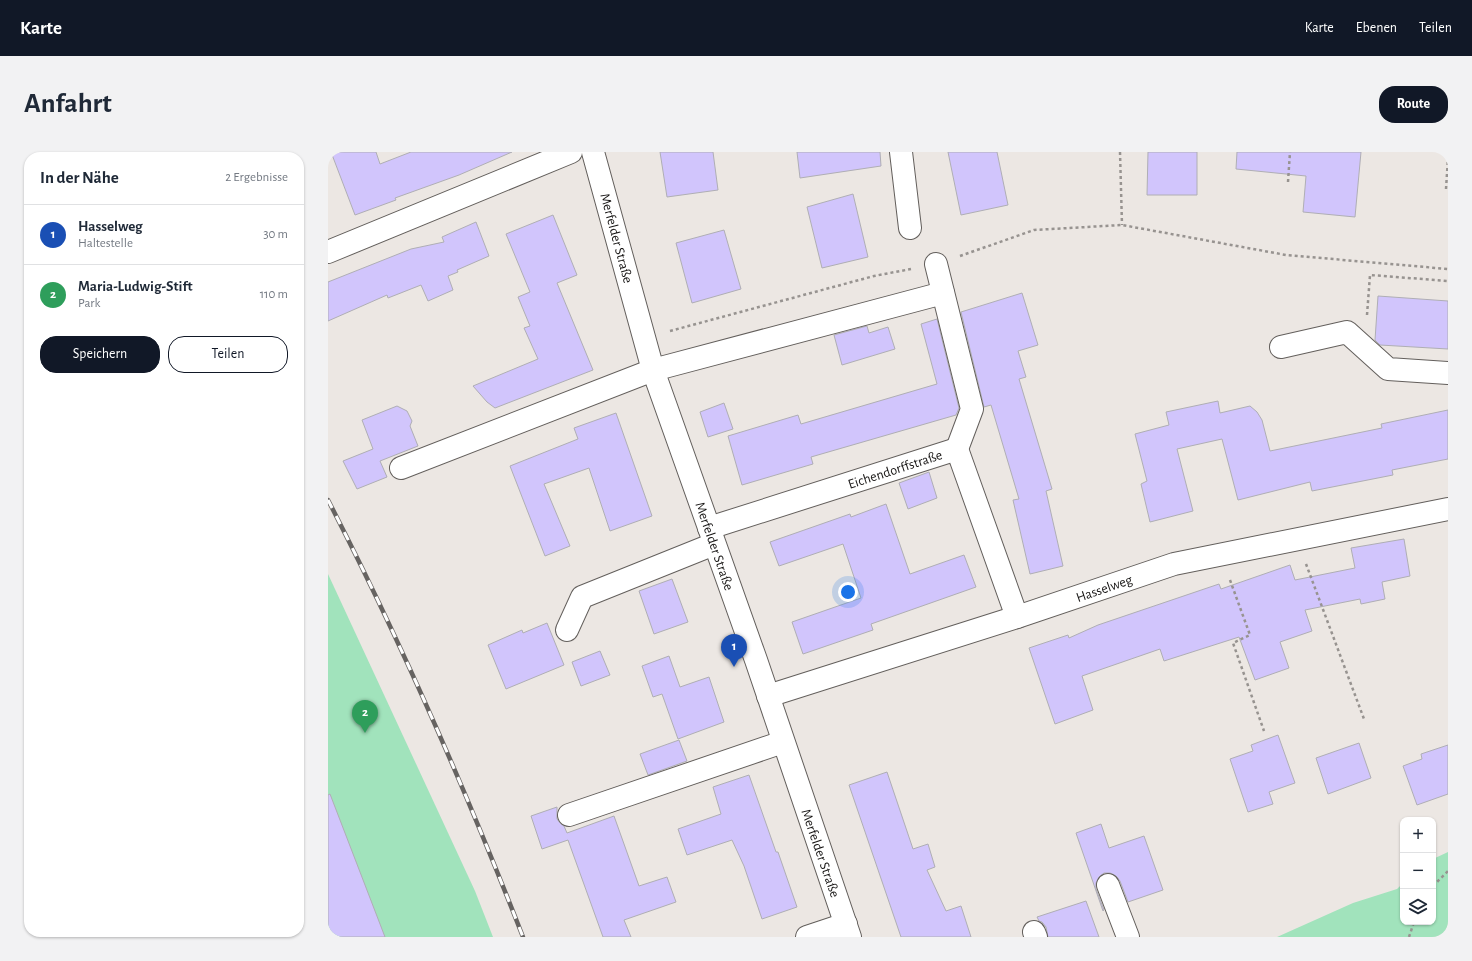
<!DOCTYPE html>
<html lang="de">
<meta charset="utf-8">
<style>
:root{--surface:#fff;--page:#f2f2f3;--text:#1f2937;--muted:#747a83;--line:#e0e1e3;--accent:#111827}
body{margin:0;font-family:"Alegreya Sans",sans-serif;background:var(--page);color:var(--text)}
.controls{position:absolute;right:12px;bottom:12px;display:grid;overflow:hidden;border-radius:8px;box-shadow:0 1px 3px #0004}
.controls button{width:36px;height:36px;display:grid;place-items:center;padding:0;border:0;border-bottom:1px solid var(--line);background:var(--surface);color:var(--text);font:20px sans-serif}
.you{position:absolute;left:520px;top:440px;width:14px;height:14px;margin:-10px;border:3px solid #fff;border-radius:50%;background:#1a73e8;box-shadow:0 0 0 6px #1a73e833}
.badge{display:grid;place-items:center;width:26px;height:26px;border-radius:50%;background:var(--accent);color:#fff;font-size:13px;font-weight:700}
.pin{position:absolute;translate:-50% -33px;filter:drop-shadow(0 1px 2px #0008)}
.pin::after{content:'';position:absolute;top:21px;width:14px;height:12px;background:inherit;clip-path:polygon(0 0,100% 0,50% 100%)}
.list{margin:0;padding:0;list-style:none}
h2{display:flex;justify-content:space-between;align-items:center;height:52px;margin:0;padding:0 16px;font-size:17px}
h2 small{font-size:13px;font-weight:400;color:var(--muted)}
.list li{display:grid;grid-template-columns:26px 1fr auto;gap:12px;align-items:center;box-sizing:border-box;height:60px;padding:0 16px;border-top:1px solid var(--line)}
.list b{display:block;font-size:15px;white-space:nowrap}
.list p{margin:0;font-size:13px;white-space:nowrap;color:var(--muted)}
.list em{font-size:13px;font-style:normal;color:var(--muted)}
.actions{display:flex;gap:8px;padding:12px 16px}
.actions a{flex:1;padding:9px 0;border:1px solid var(--accent);border-radius:16px;text-align:center;font-size:14px;color:var(--accent)}
.actions .main{background:var(--accent);color:#fff}
.icon{flex:none;width:22px;height:22px;fill:none;stroke:currentColor;stroke-width:2;stroke-linecap:round;stroke-linejoin:round}
.map{position:relative;flex:none;width:1120px;height:785px;overflow:hidden;border-radius:16px}
header{display:flex;align-items:center;gap:24px;box-sizing:border-box;height:56px;padding:0 20px;background:var(--accent);color:#fff}
header strong{font-size:19px}
nav{display:flex;gap:22px;margin-inline-start:auto;font-size:14px}
.intro{display:flex;align-items:center;justify-content:space-between;box-sizing:border-box;height:96px;padding:0 24px}
h1{margin:0;font-size:28px}
.button{padding:10px 18px;border-radius:16px;background:var(--accent);color:#fff;font-size:14px;font-weight:700}
main{display:flex;gap:24px;padding:0 24px}
aside{flex:1;background:var(--surface);border-radius:16px;box-shadow:0 1px 3px #0004}
.map>svg:first-child{display:block}
</style>
<header>
<strong>Karte</strong>
<nav><a>Karte</a><a>Ebenen</a><a>Teilen</a></nav>
</header>
<div class="intro"><h1>Anfahrt</h1><a class="button">Route</a></div>
<main>
<aside>
<h2>In der Nähe<small>2 Ergebnisse</small></h2>
<ul class="list">
<li><span class="badge" style="background:#1a4fb4">1</span><div><b>Hasselweg</b><p>Haltestelle</p></div><em>30 m</em></li>
<li><span class="badge" style="background:#2e9e5b">2</span><div><b>Maria-Ludwig-Stift</b><p>Park</p></div><em>110 m</em></li>
</ul>
<div class="actions"><a class="main">Speichern</a><a>Teilen</a></div>
</aside>
<div class="map">
<svg width="1120" height="785" viewBox="0 0 1120 785">
<rect width="100%" height="100%" fill="#ece7e3"/>
<g fill="#a1e3bc">
<path d="M 0,422 L 147,739 L 165,785 L 0,785 Z"/>
<path d="M 1120,700 L 1120,785 L 949,785 L 1025,751 L 1069,737 L 1075,731 L 1075,770 L 1105,770 L 1105,707 Z"/>
</g>
<g fill="#d1c5fc" stroke="#afaeb4">
<path d="M 3,0 L 48,0 L 52,12 L 83,0 L 184,0 L 131,23 L 67,46 L 68,48 L 27,63 Z"/>
<path d="M 332,0 L 385,0 L 390,38 L 339,45 Z"/>
<path d="M 469,0 L 552,0 L 553,14 L 472,26 Z"/>
<path d="M 620,0 L 669,0 L 680,53 L 633,63 Z"/>
<path d="M 820,0 L 869,0 L 869,43 L 819,43 Z"/>
<path d="M 909,0 L 1033,0 L 1027,65 L 975,60 L 978,24 L 908,17 Z"/>
<path d="M 525,42 L 540,105 L 494,116 L 479,55 Z"/>
<path d="M 225,63 L 249,123 L 229,131 L 265,218 L 167,256 L 159,250 L 145,234 L 210,207 L 196,176 L 202,174 L 190,145 L 202,140 L 178,82 Z"/>
<path d="M 148,70 L 161,104 L 129,118 L 130,120 L 120,124 L 125,138 L 100,149 L 93,133 L 60,146 L 59,143 L 0,169 L 0,130 L 83,97 L 116,90 L 114,85 Z"/>
<path d="M 396,78 L 413,137 L 364,151 L 348,91 Z"/>
<path d="M 694,141 L 710,193 L 690,199 L 698,225 L 691,227 L 724,337 L 718,339 L 735,414 L 702,422 L 685,348 L 691,347 L 663,253 L 656,255 L 633,160 Z"/>
<path d="M 1050,144 L 1120,149 L 1120,197 L 1052,193 L 1047,188 Z"/>
<path d="M 609,167 L 631,256 L 628,263 L 483,305 L 485,312 L 414,333 L 400,284 L 470,263 L 473,272 L 609,232 L 593,172 Z"/>
<path d="M 539,174 L 541,181 L 560,175 L 567,197 L 514,213 L 506,183 Z"/>
<path d="M 890,249 L 892,261 L 922,254 L 929,260 L 934,268 L 942,299 L 1054,276 L 1053,272 L 1120,258 L 1120,307 L 1064,318 L 1065,323 L 984,339 L 982,330 L 910,348 L 894,287 L 849,297 L 865,359 L 822,370 L 813,332 L 819,329 L 807,282 L 841,273 L 838,260 Z"/>
<path d="M 396,251 L 405,277 L 380,285 L 372,260 Z"/>
<path d="M 69,254 L 79,259 L 84,269 L 82,274 L 90,294 L 52,309 L 59,325 L 29,337 L 15,309 L 45,297 L 34,268 Z"/>
<path d="M 288,261 L 324,364 L 282,379 L 261,316 L 216,332 L 242,394 L 217,404 L 182,314 L 250,287 L 246,276 Z"/>
<path d="M 601,320 L 609,346 L 580,357 L 571,331 Z"/>
<path d="M 558,352 L 582,422 L 636,403 L 648,435 L 543,472 L 545,478 L 475,502 L 464,470 L 533,446 L 515,392 L 451,414 L 442,390 L 522,362 L 523,365 Z"/>
<path d="M 1076,387 L 1082,424 L 1054,430 L 1057,447 L 1033,452 L 1032,447 L 977,458 L 984,479 L 952,490 L 961,516 L 927,528 L 911,485 L 836,509 L 832,497 L 754,524 L 765,558 L 727,572 L 701,496 L 740,483 L 741,486 L 770,473 L 891,432 L 893,437 L 962,413 L 967,428 L 1027,416 L 1023,396 Z"/>
<path d="M 344,427 L 360,470 L 326,482 L 311,439 Z"/>
<path d="M 219,471 L 236,513 L 178,537 L 160,493 L 194,478 L 195,481 Z"/>
<path d="M 272,499 L 282,523 L 253,534 L 244,510 Z"/>
<path d="M 341,504 L 352,535 L 381,525 L 396,570 L 350,587 L 334,542 L 325,545 L 314,514 Z"/>
<path d="M 950,583 L 967,631 L 941,640 L 945,652 L 920,660 L 902,607 L 925,599 L 923,593 Z"/>
<path d="M 351,588 L 359,609 L 320,623 L 312,602 Z"/>
<path d="M 1031,591 L 1043,626 L 1000,642 L 988,606 Z"/>
<path d="M 1120,593 L 1120,642 L 1089,653 L 1075,614 L 1094,607 L 1093,602 Z"/>
<path d="M 559,620 L 585,697 L 600,692 L 607,715 L 599,718 L 618,759 L 633,754 L 643,785 L 573,785 L 521,633 Z"/>
<path d="M 421,623 L 448,700 L 450,700 L 469,755 L 434,767 L 416,714 L 404,688 L 359,703 L 350,677 L 393,662 L 385,635 Z"/>
<path d="M 2,642 L 57,785 L 0,785 L 0,643 Z"/>
<path d="M 229,655 L 229,667 L 233,672 L 236,674 L 239,681 L 286,664 L 311,734 L 339,725 L 348,750 L 296,768 L 303,785 L 275,785 L 240,688 L 214,697 L 203,664 Z"/>
<path d="M 773,672 L 781,696 L 816,684 L 835,738 L 800,750 L 792,729 L 788,724 L 782,721 L 776,721 L 771,725 L 768,731 L 768,737 L 776,758 L 775,759 L 748,681 Z"/>
<path d="M 758,749 L 771,785 L 720,785 L 718,775 L 714,770 L 711,769 L 709,765 Z"/>
</g>
<g fill="none" stroke-linecap="round" stroke-linejoin="round">
<g stroke="#635f5c" stroke-width="24">
<g id="minor">
<path d="M 265,0 L 325,218 L 428,508 L 522,785"/>
<path d="M 573,0 L 582,76"/>
<path d="M 0,100 L 243,0"/>
<path d="M 608,112 L 644,257 L 629,297"/>
<path d="M 953,195 L 1019,180 L 1060,217 L 1120,221"/>
<path d="M 73,316 L 325,218 L 615,141"/>
<path d="M 381,376 L 629,297 L 689,465"/>
<path d="M 239,478 L 254,445 L 386,392"/>
<path d="M 440,544 L 689,465 L 846,412 L 1120,357"/>
<path d="M 241,663 L 455,590"/>
<path d="M 780,733 L 800,785"/>
<path d="M 706,780 L 708,785"/>
<path d="M 479,785 L 518,772"/>
</g>
</g>
<g stroke="#979390" stroke-width="2.5" stroke-dasharray="3 3" stroke-linecap="butt">
<path d="M 792,0 L 794,73"/>
<path d="M 960,30 L 962,0"/>
<path d="M 1118,37 L 1120,6"/>
<path d="M 632,104 L 706,78 L 794,73 L 958,103 L 1120,117"/>
<path d="M 1039,163 L 1042,123 L 1120,129"/>
<path d="M 342,179 L 546,124 L 583,117"/>
<path d="M 978,412 L 1036,567"/>
<path d="M 902,428 L 922,483 L 905,491 L 936,579"/>
<path d="M 1105,734 L 1120,719"/>
<path d="M 1081,785 L 1086,770"/>
</g>
<use href="#minor" stroke="#fff" stroke-width="22"/>
<g stroke="#666361" stroke-width="4.5">
<path id="rail" d="M 0,348 C 73,490 137,636 195,785"/>
</g>
<use href="#rail" stroke="#fff" stroke-width="3" stroke-dasharray="9" stroke-linecap="butt"/>
</g>
<g text-anchor="middle" stroke-width="3" stroke-linejoin="round" paint-order="stroke">
<g font-size="14" fill="#161413" stroke="#fff">
<text transform="translate(289 86) rotate(75)" y="5">Merfelder Straße</text>
<text transform="translate(567 317) rotate(-18)" y="5">Eichendorffstraße</text>
<text transform="translate(387 394) rotate(71)" y="5">Merfelder Straße</text>
<text transform="translate(776 436) rotate(-19)" y="5">Hasselweg</text>
<text transform="translate(493 701) rotate(71)" y="5">Merfelder Straße</text>
</g>
</g>
</svg>
<div class="controls">
<button>+</button>
<button>−</button>
<button><svg class="icon" aria-label="layers" viewBox="0 0 24 24"><path d="M12 4l9 5-9 5-9-5zM3 14l9 5 9-5"/></svg></button>
</div>
<div class="you"></div>
<div class="pin badge" style="left:406px;top:515px;background:#1a4fb4">1</div>
<div class="pin badge" style="left:37px;top:581px;background:#2e9e5b">2</div>
</div>
</main>
